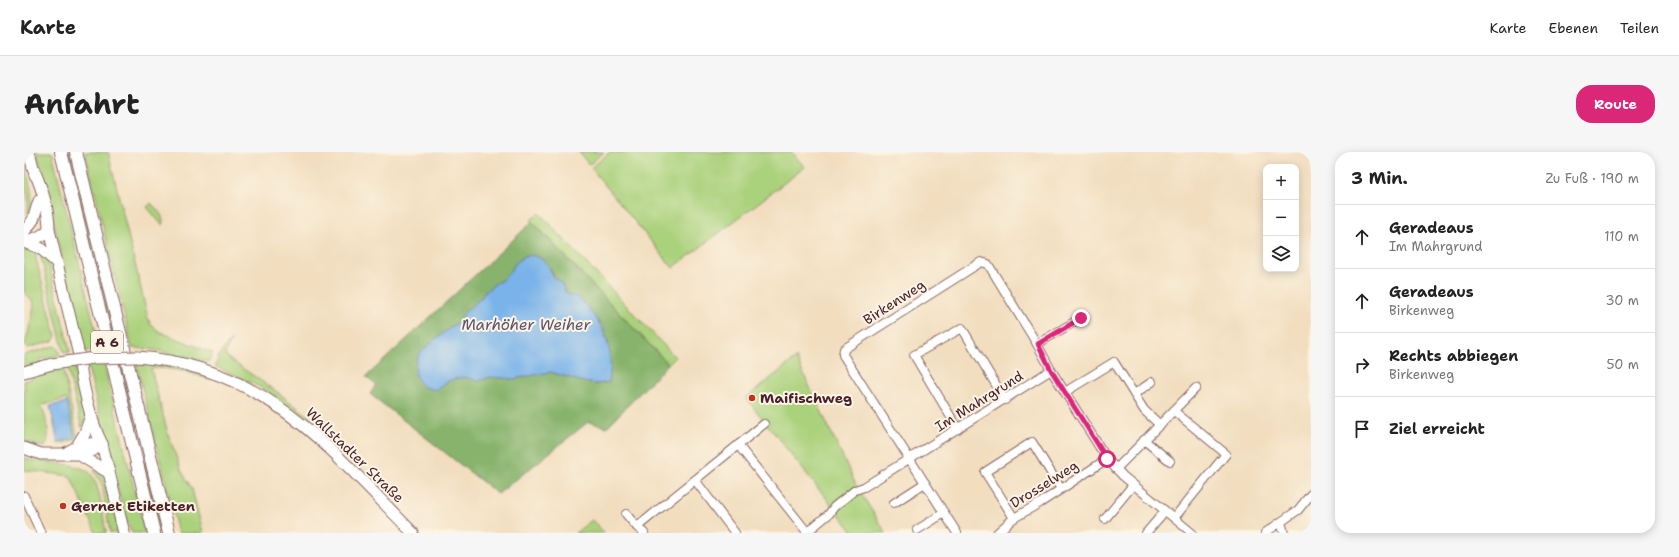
<!DOCTYPE html>
<html lang="de">
<meta charset="utf-8">
<style>
:root{--surface:#fff;--page:#f6f6f6;--text:#222;--muted:#767676;--line:#e0e0e0;--accent:#db2777}
body{margin:0;font-family:"Shantell Sans",sans-serif;background:var(--page);color:var(--text)}
.controls{position:absolute;right:12px;top:12px;display:grid;overflow:hidden;border-radius:8px;box-shadow:0 2px 10px #0003}
.controls button{width:36px;height:36px;display:grid;place-items:center;padding:0;border:0;border-bottom:1px solid var(--line);background:var(--surface);color:var(--text);font:20px sans-serif}
.stop{position:absolute;width:12px;height:12px;margin:-9px;border:3px solid #db2777;border-radius:50%;background:#fff}
.stop.end{background:#db2777;border-color:#fff;box-shadow:0 1px 4px #0008}
.list{margin:0;padding:0;list-style:none}
h2{display:flex;justify-content:space-between;align-items:center;height:52px;margin:0;padding:0 16px;font-size:17px}
h2 small{font-size:13px;font-weight:400;color:var(--muted)}
.list li{display:grid;grid-template-columns:26px 1fr auto;gap:12px;align-items:center;box-sizing:border-box;height:64px;padding:0 16px;border-top:1px solid var(--line)}
.list b{display:block;font-size:15px;white-space:nowrap}
.list p{margin:0;font-size:13px;white-space:nowrap;color:var(--muted)}
.list em{font-size:13px;font-style:normal;color:var(--muted)}
.icon{flex:none;width:22px;height:22px;fill:none;stroke:currentColor;stroke-width:2;stroke-linecap:round;stroke-linejoin:round}
.map{position:relative;flex:none;width:1287px;height:381px;overflow:hidden;border-radius:16px}
header{display:flex;align-items:center;gap:24px;box-sizing:border-box;height:56px;padding:0 20px;background:var(--surface);border-bottom:1px solid var(--line)}
header strong{font-size:19px}
nav{display:flex;gap:22px;margin-inline-start:auto;font-size:14px}
.intro{display:flex;align-items:center;justify-content:space-between;box-sizing:border-box;height:96px;padding:0 24px}
h1{margin:0;font-size:28px}
.button{padding:10px 18px;border-radius:16px;background:var(--accent);color:#fff;font-size:14px;font-weight:700}
main{display:flex;gap:24px;padding:0 24px}
aside{flex:1;background:var(--surface);border-radius:16px;box-shadow:0 2px 10px #0003}
.map>svg:first-child{display:block}
</style>
<header>
<strong>Karte</strong>
<nav><a>Karte</a><a>Ebenen</a><a>Teilen</a></nav>
</header>
<div class="intro"><h1>Anfahrt</h1><a class="button">Route</a></div>
<main>
<div class="map">
<svg width="1287" height="381" viewBox="0 0 1287 381">
<rect width="100%" height="100%" fill="#fcf5e5"/>
<filter id="ink" filterUnits="userSpaceOnUse"><feTurbulence type="fractalNoise" baseFrequency=".025" numOctaves="2"/><feDisplacementMap in="SourceGraphic" scale="8" xChannelSelector="R" yChannelSelector="G"/><feConvolveMatrix kernelMatrix="1 2 1 2 8 2 1 2 1" color-interpolation-filters="sRGB"/></filter>
<filter id="wash" filterUnits="userSpaceOnUse"><feTurbulence type="fractalNoise" baseFrequency=".012" numOctaves="4" result="noise"/><feDisplacementMap in="SourceGraphic" scale="16" xChannelSelector="R" yChannelSelector="G"/><feGaussianBlur stdDeviation="0.9" result="paint"/><feColorMatrix in="noise" values="0 0 0 0 0 0 0 0 0 0 0 0 0 0 0 0 0 1.4 0 .05"/><feComposite in="paint" operator="in"/></filter>
<g filter="url(#wash)">
<rect width="100%" height="100%" fill="#f2debf"/>
<g fill="#aad17c" stroke="#7a7854">
<path d="M 13,0 L 28,0 L 121,381 L 108,381 L 100,363 L 63,211 L 74,210 L 72,198 L 60,199 Z"/>
<path d="M 43,0 L 46,0 L 51,19 L 138,381 L 136,381 Z"/>
<path d="M 61,0 L 84,0 L 124,166 L 127,173 L 136,180 L 189,201 L 184,210 L 126,197 L 108,196 Z"/>
<path d="M 555,0 L 580,0 L 565,13 Z"/>
<path d="M 586,0 L 767,0 L 781,15 L 649,116 L 567,16 Z"/>
<path d="M 0,11 C 5,30 11,44 6,64 L 4,62 L 4,45 L 0,30 Z"/>
<path d="M 127,51 C 133,58 142,65 138,73 L 123,55 Z"/>
<path d="M 515,61 L 651,205 L 644,212 L 507,68 Z"/>
<path d="M 5,96 L 12,98 L 12,107 L 32,184 L 29,189 L 4,196 L 1,194 L 10,155 L 9,150 L 0,140 L 0,97 Z"/>
<path d="M 17,101 L 23,107 L 25,112 L 46,200 L 40,201 L 17,105 Z"/>
<path d="M 207,188 L 201,202 L 205,207 L 253,240 L 290,268 L 287,270 L 238,236 L 191,214 L 196,201 Z"/>
<path d="M 30,194 L 34,196 L 36,203 L 16,207 L 16,212 L 0,216 L 0,203 Z"/>
<path d="M 772,206 L 833,335 L 862,381 L 830,381 L 722,246 Z"/>
<path d="M 127,210 L 188,223 L 186,228 C 168,221 147,214 127,217 L 144,282 L 157,318 L 168,337 L 179,381 L 154,381 L 112,211 L 126,211 Z"/>
<path d="M 50,213 L 62,264 L 58,276 L 43,215 Z"/>
<path d="M 39,216 L 53,283 L 51,288 L 35,292 L 35,289 L 51,285 L 42,247 L 18,253 C 21,266 28,283 21,295 L 15,294 L 0,288 L 0,229 L 29,218 Z"/>
<path d="M 0,305 L 5,308 C 19,310 58,311 67,322 C 77,335 79,365 82,381 L 72,381 L 46,324 L 0,318 Z"/>
<path d="M 70,318 L 78,322 L 81,328 L 96,381 L 86,381 L 78,333 Z"/>
<path d="M 568,368 L 581,381 L 551,381 Z"/>
</g>
<path fill="#87b36c" stroke="#68694c" fill-rule="evenodd" d="M 508,70 L 644,212 L 583,275 L 564,270 L 474,342 L 346,242 L 352,233 L 342,225 ZM 499,105 L 527,117 C 529,124 532,125 536,130 C 543,139 538,143 554,145 L 579,175 L 584,190 L 585,230 L 573,232 L 559,230 L 527,220 L 489,227 L 466,225 L 455,229 L 440,225 L 426,228 L 412,238 L 409,189 L 435,169 L 441,160 L 456,147 L 462,139 L 472,131 L 480,127 L 492,111 Z"/>
<g fill="#79b3e9" stroke="#62698a">
<path d="M 508,103 C 521,107 524,111 529,124 C 531,127 534,128 536,130 C 543,139 538,143 554,145 C 579,171 591,193 585,230 L 573,232 L 559,230 L 527,220 L 489,227 L 466,225 L 455,229 L 440,225 L 426,228 L 412,238 L 399,235 L 392,225 L 391,215 L 393,206 L 396,201 L 409,189 L 435,169 L 441,160 L 456,147 L 462,139 L 472,131 L 480,127 L 492,111 L 499,105 Z"/>
<path d="M 43,250 L 51,286 L 34,290 L 26,254 Z"/>
</g>
</g>
<g filter="url(#ink)">
<g fill="none" stroke-linecap="round" stroke-linejoin="round">
<g stroke="#85625f" stroke-width="10">
<g id="minor">
<path d="M 1013,192 L 1057,166"/>
<path d="M 1041,240 L 1090,210 L 1120,258 L 1136,273"/>
<path d="M 1110,242 L 1128,230"/>
<path d="M 1150,259 L 1202,302 L 1150,366"/>
<path d="M 934,277 L 890,203 L 938,176 L 981,248"/>
<path d="M 1120,288 L 1146,309"/>
<path d="M 714,293 L 783,380"/>
<path d="M 1092,317 L 1172,236"/>
<path d="M 671,328 L 711,381"/>
<path d="M 0,344 L 17,381"/>
<path d="M 870,351 L 901,331"/>
<path d="M 602,362 L 613,375"/>
<path d="M 990,366 L 961,320 L 1008,290 L 1037,337"/>
<path d="M 1081,367 L 1109,333"/>
<path d="M 1257,370 L 1260,381"/>
<path d="M 893,378 L 920,361"/>
<path d="M 620,381 L 613,375 L 740,272"/>
<path d="M 782,381 L 805,362 L 810,355 L 831,338 L 840,335 L 1027,218"/>
<path d="M 933,381 L 819,203 L 820,197 L 957,110 L 964,112 L 1013,192 L 1027,218 L 1083,307 L 1099,324 L 1168,381"/>
<path d="M 973,381 L 990,366 L 1016,351 L 1083,307"/>
<path d="M 1122,381 L 1141,359"/>
<path d="M 1241,381 L 1274,358 L 1287,342"/>
</g>
</g>
<g stroke="#85625f" stroke-width="13">
<g id="major">
<path d="M 5,0 L 11,23"/>
<path d="M 9,16 C 18,36 25,56 25,78 L 55,203 C 57,228 67,271 78,292 L 100,381"/>
<path d="M 0,80 L 9,68 L 15,49"/>
<path d="M 0,90 L 16,96 L 33,111"/>
<path d="M 0,90 L 15,85 L 25,78"/>
<path d="M 113,205 C 242,214 305,296 389,381"/>
<path d="M 0,220 L 28,212"/>
<path d="M 53,294 L 61,281 L 67,263"/>
<path d="M 0,296 L 17,302 L 54,302 L 68,299 L 78,292"/>
<path d="M 42,301 C 54,293 63,290 78,292"/>
<path d="M 54,302 L 84,320"/>
</g>
</g>
<g stroke="#85625f" stroke-width="14">
<g id="highway">
<path d="M 37,0 L 130,381"/>
<path d="M 52,0 L 145,381"/>
</g>
</g>
<use href="#minor" stroke="#fff" stroke-width="8"/>
<use href="#major" stroke="#fff" stroke-width="11"/>
<use href="#highway" stroke="#fff" stroke-width="12"/>
<g stroke="#85625f" stroke-width="13" stroke-linecap="butt">
<path id="major-bridge" d="M 28,212 L 70,206 L 113,205"/>
</g>
<use href="#major-bridge" stroke="#fff" stroke-width="11"/>
</g>
</g>
<g fill="none" stroke-linecap="round" stroke-linejoin="round" filter="url(#ink)">
<path stroke="#db2777" stroke-width="5" d="M 1057,166 L 1014,192 L 1027,218 L 1083,307"/>
</g>
<g fill="#c8321e" stroke="#fcf5e5" stroke-width="1.5">
<circle cx="728" cy="246" r="4"/>
<circle cx="39" cy="354" r="4"/>
</g>
<g text-anchor="middle" stroke-width="4" stroke-linejoin="round" paint-order="stroke">
<rect fill="#fcf5e5" stroke="#7f5f63" stroke-width="1" x="67" y="179" width="32" height="22" rx="3"/>
<g font-size="13" font-weight="bold" fill="#4a1f2b">
<text x="83" y="195">A 6</text>
</g>
<g font-size="14" fill="#4a1f2b" stroke="#fcf5e5">
<text transform="translate(870 150) rotate(-33)" y="5">Birkenweg</text>
<text transform="translate(955 249) rotate(-32)" y="5">Im Mahrgrund</text>
<text transform="translate(331 303) rotate(44)" y="5">Wallstadter Straße</text>
<text transform="translate(1020 332) rotate(-32)" y="5">Drosselweg</text>
</g>
<g font-size="14" font-weight="bold" fill="#4a1f2b" stroke="#fcf5e5" text-anchor="start">
<text x="736" y="251">Maifischweg</text>
<text x="47" y="359">Gernet Etiketten</text>
</g>
<g font-size="15" font-style="italic" fill="#5a536e" stroke="#fcf5e5">
<text x="502" y="178">Marhöher Weiher</text>
</g>
</g>
</svg>
<div class="controls">
<button>+</button>
<button>−</button>
<button><svg class="icon" aria-label="layers" viewBox="0 0 24 24"><path d="M12 4l9 5-9 5-9-5zM3 14l9 5 9-5"/></svg></button>
</div>
<div class="stop" style="left:1083px;top:307px"></div>
<div class="stop end" style="left:1057px;top:166px"></div>
</div>
<aside>
<h2>3 Min.<small>Zu Fuß · 190 m</small></h2>
<ul class="list">
<li><svg class="icon" aria-label="ahead" viewBox="0 0 24 24"><path d="M12 20V5M6 11l6-6 6 6"/></svg><div><b>Geradeaus</b><p>Im Mahrgrund</p></div><em>110 m</em></li>
<li><svg class="icon" aria-label="ahead" viewBox="0 0 24 24"><path d="M12 20V5M6 11l6-6 6 6"/></svg><div><b>Geradeaus</b><p>Birkenweg</p></div><em>30 m</em></li>
<li><svg class="icon" aria-label="right" viewBox="0 0 24 24"><path d="M7 20v-9h11M14 6l5 5-5 5"/></svg><div><b>Rechts abbiegen</b><p>Birkenweg</p></div><em>50 m</em></li>
<li><svg class="icon" aria-label="arrive" viewBox="0 0 24 24"><path d="M6 21V4h12l-3 4 3 4H6"/></svg><div><b>Ziel erreicht</b></div></li>
</ul>
</aside>
</main>
